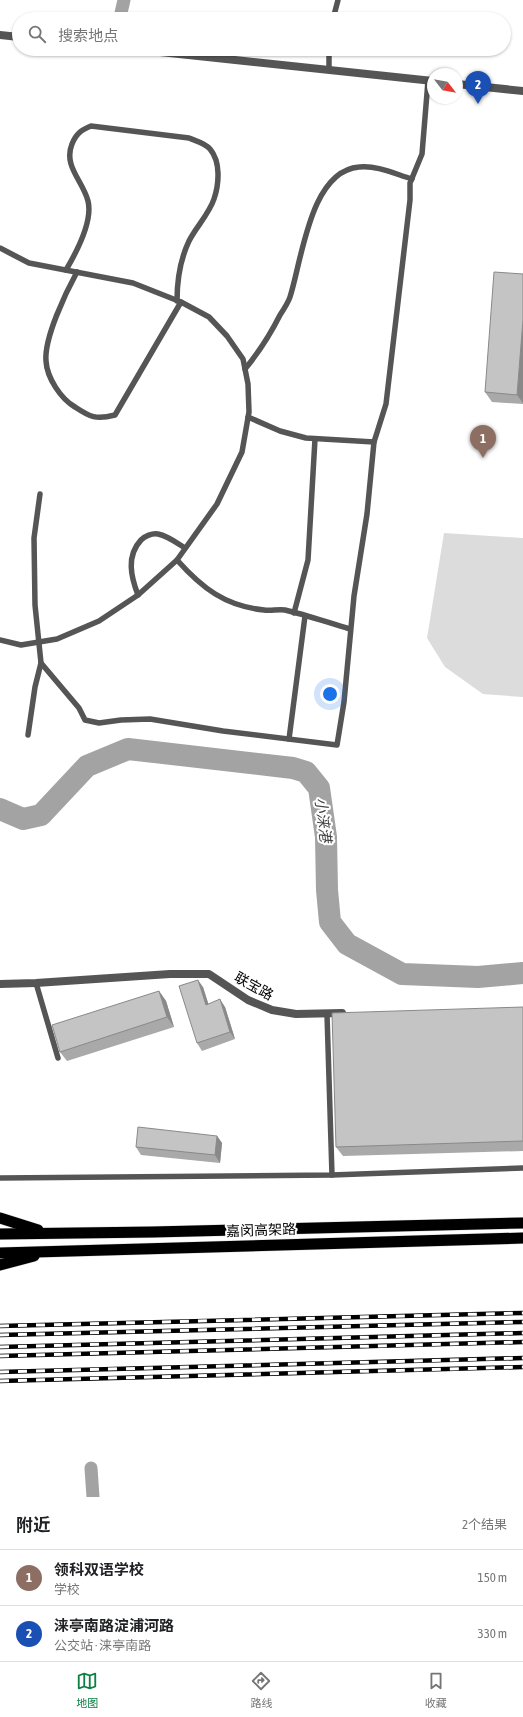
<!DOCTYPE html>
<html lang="zh">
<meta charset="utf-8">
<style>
:root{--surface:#fff;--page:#f2f2f2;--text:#202124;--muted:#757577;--line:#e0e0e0;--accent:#0b8043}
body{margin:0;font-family:"Asap Condensed","Noto Sans SC",sans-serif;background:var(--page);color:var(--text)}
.compass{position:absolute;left:427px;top:68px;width:36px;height:36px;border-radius:50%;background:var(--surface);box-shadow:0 1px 3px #0004;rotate:121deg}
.you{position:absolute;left:330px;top:694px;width:14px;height:14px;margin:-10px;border:3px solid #fff;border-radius:50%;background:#1a73e8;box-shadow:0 0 0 6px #1a73e833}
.badge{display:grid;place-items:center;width:26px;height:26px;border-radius:50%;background:var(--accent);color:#fff;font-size:13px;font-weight:700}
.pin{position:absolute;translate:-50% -33px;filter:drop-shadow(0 1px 2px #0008)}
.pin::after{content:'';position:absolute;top:21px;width:14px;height:12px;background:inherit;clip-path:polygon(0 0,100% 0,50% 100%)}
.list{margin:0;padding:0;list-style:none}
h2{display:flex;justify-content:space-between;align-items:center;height:52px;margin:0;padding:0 16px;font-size:17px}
h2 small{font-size:13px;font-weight:400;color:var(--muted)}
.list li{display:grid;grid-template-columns:26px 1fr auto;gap:12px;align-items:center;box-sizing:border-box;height:56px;padding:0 16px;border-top:1px solid var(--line)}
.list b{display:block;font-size:15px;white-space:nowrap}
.list p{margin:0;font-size:13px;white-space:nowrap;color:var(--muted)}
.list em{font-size:13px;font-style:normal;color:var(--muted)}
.icon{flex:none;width:22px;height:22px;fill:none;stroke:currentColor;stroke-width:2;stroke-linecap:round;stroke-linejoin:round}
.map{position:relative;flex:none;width:523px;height:1497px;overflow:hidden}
.search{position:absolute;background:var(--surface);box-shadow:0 1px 3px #0004;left:12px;right:12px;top:12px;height:44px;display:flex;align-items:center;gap:10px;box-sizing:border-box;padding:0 14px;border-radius:22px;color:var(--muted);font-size:15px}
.sheet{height:164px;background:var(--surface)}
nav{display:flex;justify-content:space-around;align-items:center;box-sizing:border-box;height:56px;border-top:1px solid var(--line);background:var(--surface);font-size:11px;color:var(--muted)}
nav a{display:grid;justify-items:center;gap:2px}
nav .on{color:var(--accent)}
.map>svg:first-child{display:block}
</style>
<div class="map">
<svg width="523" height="1497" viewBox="0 0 523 1497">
<rect width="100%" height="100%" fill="#fff"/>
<path fill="#dcdcdc" d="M 444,533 L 523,538 L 523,697 L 483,694 L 445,667 L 427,638 Z"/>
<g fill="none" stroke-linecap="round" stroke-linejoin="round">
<g stroke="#a3a3a3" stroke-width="13">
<path d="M 121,13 L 124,0"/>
<path d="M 91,1468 L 93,1497"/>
</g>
<path stroke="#a3a3a3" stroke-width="22" d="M 0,809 L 23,819 L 41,815 L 87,766 L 128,749 L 293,768 L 306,772 L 319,788 L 326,837 L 327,890 L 330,922 L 347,944 L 402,974 L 478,977 L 523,973"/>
<g stroke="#dbdbdb" stroke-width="12">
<g id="trunk">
<path d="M 0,1218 L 38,1230"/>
<path d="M 0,1234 L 153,1232 L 523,1223"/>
<path d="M 0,1253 L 523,1238"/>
<path d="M 0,1265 L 34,1256"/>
</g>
</g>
<g stroke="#555" stroke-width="5.5">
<path d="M 333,19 L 338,0"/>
<path d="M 329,70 L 329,49"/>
<path d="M 0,248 L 29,263 L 133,283 L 181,302 L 209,317 L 227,336 L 243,359 L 248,384 L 249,412 L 242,452 L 217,504 L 177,560 L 138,595 L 99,621 L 57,639 L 21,645 L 0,640"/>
<path d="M 66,270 C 76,253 93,221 88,201 C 83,181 63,166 72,144 C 76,134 81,130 91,126 L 189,138 C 196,141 205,143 210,149 C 221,162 219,184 214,199 C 209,214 196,227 189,241 C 180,260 177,281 177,301"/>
<path d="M 77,272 C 66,292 44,338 46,361 C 47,378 61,399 75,407 C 90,417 96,420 115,415 L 181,302"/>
<path d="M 245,369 C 259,352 270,335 280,315 C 284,309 288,303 290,297 C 302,260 310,171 359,167 C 377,165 395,174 412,179"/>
<path d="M 248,417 L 280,431 L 306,438 L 374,442"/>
<path d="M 177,560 C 202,588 225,606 264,610 C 271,611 278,609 285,610 C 307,615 329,623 350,629"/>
<path d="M 138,595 C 131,577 126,556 141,540 C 145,536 152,533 158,534 C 168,536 177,543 185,548"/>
<path d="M 294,613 L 308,560 L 315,439"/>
<path d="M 41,663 L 79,708 L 85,720 L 99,723 L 121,720 L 150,719 L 223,731 L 337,745 L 344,702 L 354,596 L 367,514 L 374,442 L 386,404 L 410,200 L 410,183 L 422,154 L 428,81"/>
<path d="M 28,735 L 35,687 L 41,663 L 35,605 L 34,538 L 40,494"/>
<path d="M 289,739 L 305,616"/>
<path d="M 36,983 L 58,1058"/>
<path d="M 327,1014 L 332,1175"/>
<path d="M 0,1178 L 332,1175 L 523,1168"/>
</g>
<g stroke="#555" stroke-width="8">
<path d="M 0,35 L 19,37"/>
<path d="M 132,49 L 433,81"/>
<path d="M 457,84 L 523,91"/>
<path d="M 0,984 L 36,983 L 170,974 L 209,974 L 248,1000 L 272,1010 L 296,1014 L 342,1013"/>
</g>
<use href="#trunk" stroke="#000" stroke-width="11"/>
<g stroke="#000" stroke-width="4.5">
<g id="rail">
<path d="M 0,1326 L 523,1313"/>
<path d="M 0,1335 L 523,1322"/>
<path d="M 0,1347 L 523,1333"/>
<path d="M 0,1356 L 523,1342"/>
<path d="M 0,1372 L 523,1358"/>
<path d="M 0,1381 L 523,1367"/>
</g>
</g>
<use href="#rail" stroke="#fff" stroke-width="3" stroke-dasharray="9" stroke-linecap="butt"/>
</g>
<g fill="#a9a9a9">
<path d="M 523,274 L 523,404 L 492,402 L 485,392 Z"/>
<path d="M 203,987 L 208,1004 L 225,1007 L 235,1039 L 202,1051 L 197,1043 Z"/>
<path d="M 159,991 L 166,1001 L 174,1027 L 67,1061 L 60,1052 Z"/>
<path d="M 523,1007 L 523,1151 L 343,1156 L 336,1147 Z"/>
<path d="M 217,1136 L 222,1143 L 220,1163 L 141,1155 L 136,1147 Z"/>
</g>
<g fill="#898989">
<path d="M 523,320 L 523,403 L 517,395 Z"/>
<path d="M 198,980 L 203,987 L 211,1012 L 206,1005 Z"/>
<path d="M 159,991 L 166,1001 L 174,1027 L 167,1017 Z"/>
<path d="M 220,999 L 225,1007 L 235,1039 L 230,1032 Z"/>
<path d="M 217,1136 L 222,1143 L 220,1163 L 215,1155 Z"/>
</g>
<g fill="#c4c4c4" stroke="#898989">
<path d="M 494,272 L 523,274 L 523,320 L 517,395 L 485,392 Z"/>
<path d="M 198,980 L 206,1005 L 220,999 L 230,1032 L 197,1043 L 179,986 Z"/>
<path d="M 159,991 L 167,1017 L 60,1052 L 52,1025 Z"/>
<path d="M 523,1007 L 523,1141 L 336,1147 L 332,1013 Z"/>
<path d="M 138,1127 L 217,1136 L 215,1155 L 136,1147 Z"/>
</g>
<g text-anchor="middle" stroke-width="4" stroke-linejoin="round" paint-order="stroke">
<g font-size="14" fill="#000" stroke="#fff">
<text transform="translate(254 986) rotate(29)" y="5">联宝路</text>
<text transform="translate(261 1230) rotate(-2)" y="5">嘉闵高架路</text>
</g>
<g font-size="15" font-style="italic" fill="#444" stroke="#fff">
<text transform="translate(323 820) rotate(83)" y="5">小涞港</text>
</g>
</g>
</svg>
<svg class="compass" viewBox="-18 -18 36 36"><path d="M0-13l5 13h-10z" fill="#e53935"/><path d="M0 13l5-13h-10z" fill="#757577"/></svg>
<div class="you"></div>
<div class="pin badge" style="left:483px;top:458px;background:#8d6e63">1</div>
<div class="pin badge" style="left:478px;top:104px;background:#1a4fb4">2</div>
<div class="search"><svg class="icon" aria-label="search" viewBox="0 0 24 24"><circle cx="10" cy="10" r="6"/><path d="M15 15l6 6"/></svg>搜索地点</div>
</div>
<section class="sheet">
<h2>附近<small>2个结果</small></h2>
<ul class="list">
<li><span class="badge" style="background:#8d6e63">1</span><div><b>领科双语学校</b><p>学校</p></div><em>150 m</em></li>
<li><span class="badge" style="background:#1a4fb4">2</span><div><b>涞亭南路淀浦河路</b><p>公交站 · 涞亭南路</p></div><em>330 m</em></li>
</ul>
</section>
<nav>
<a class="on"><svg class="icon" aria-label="map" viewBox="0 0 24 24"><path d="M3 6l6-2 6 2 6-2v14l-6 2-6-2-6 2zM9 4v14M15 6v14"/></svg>地图</a>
<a><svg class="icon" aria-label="directions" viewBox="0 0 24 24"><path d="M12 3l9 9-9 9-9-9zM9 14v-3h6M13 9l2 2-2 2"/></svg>路线</a>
<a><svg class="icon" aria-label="saved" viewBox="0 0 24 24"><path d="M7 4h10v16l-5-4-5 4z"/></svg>收藏</a>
</nav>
